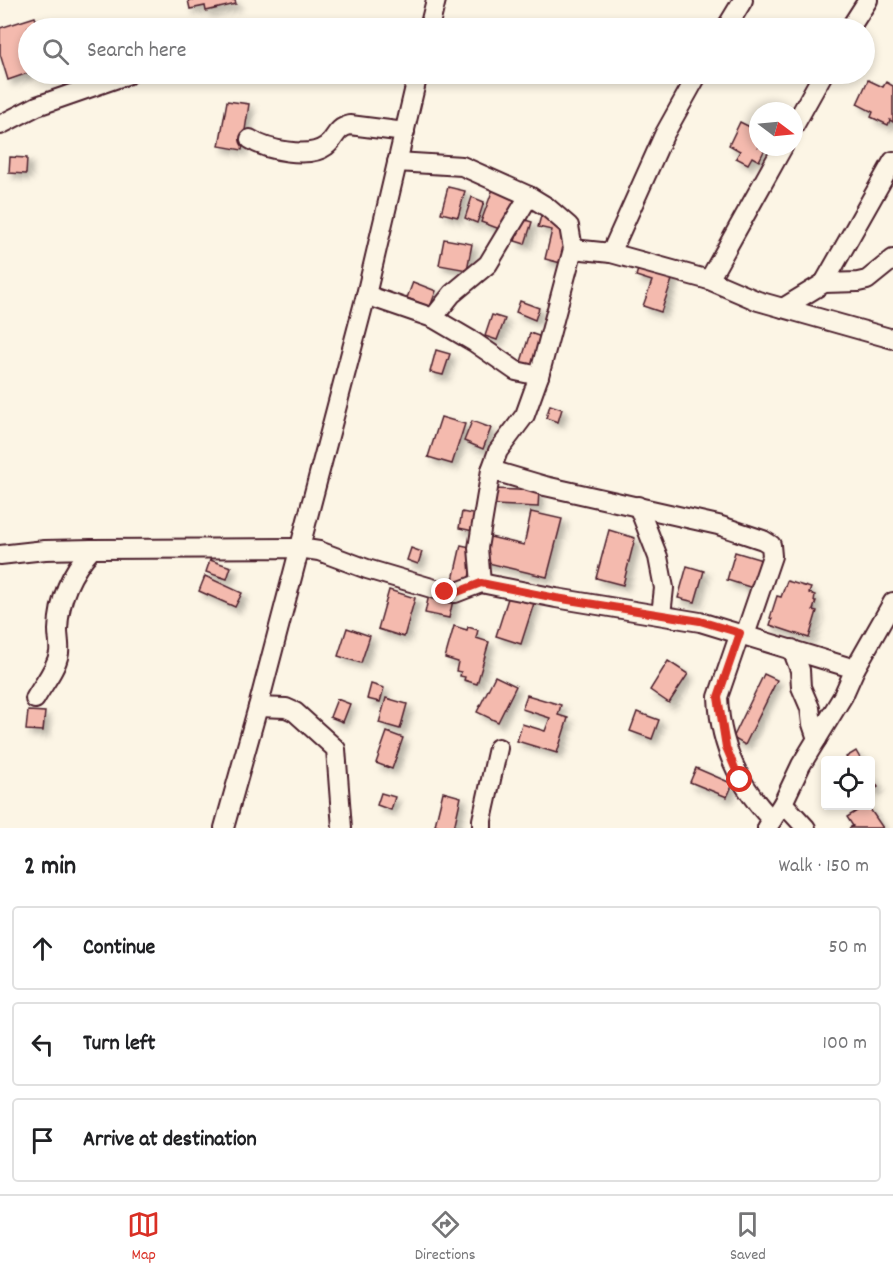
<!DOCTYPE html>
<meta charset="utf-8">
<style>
:root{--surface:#fff;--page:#f6f6f6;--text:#202124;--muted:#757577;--line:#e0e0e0;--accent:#d93025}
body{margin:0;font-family:Dekko,sans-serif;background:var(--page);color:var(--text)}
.controls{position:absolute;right:18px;bottom:18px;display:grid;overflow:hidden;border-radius:6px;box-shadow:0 3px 9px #0003}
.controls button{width:54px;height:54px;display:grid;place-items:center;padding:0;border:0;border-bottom:2px solid var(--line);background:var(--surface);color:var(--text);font:30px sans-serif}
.compass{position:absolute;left:749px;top:102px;width:54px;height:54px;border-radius:50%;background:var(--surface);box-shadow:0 3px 9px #0003;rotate:106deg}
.stop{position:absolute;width:18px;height:18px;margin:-14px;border:4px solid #d93025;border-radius:50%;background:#fff}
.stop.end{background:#d93025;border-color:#fff;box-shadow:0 2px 6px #0008}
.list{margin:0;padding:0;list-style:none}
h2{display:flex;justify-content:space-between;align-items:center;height:78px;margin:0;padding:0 24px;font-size:26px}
h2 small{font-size:20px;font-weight:400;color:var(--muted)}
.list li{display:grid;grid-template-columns:39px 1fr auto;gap:18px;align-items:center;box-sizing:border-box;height:84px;margin:0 12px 12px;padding:0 12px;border:2px solid var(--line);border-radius:6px}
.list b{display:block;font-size:22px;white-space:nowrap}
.list em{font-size:20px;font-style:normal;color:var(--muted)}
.icon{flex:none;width:33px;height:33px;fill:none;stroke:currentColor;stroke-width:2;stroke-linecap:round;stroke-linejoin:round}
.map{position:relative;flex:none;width:893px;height:828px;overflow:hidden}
.search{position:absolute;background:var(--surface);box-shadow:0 3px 9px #0003;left:18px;right:18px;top:18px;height:66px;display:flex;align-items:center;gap:15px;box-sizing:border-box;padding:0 21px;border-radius:33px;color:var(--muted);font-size:22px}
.sheet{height:366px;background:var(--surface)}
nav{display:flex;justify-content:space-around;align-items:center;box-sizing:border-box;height:84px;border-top:2px solid var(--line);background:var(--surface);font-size:16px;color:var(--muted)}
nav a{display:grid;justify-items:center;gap:3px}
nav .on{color:var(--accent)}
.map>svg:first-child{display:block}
</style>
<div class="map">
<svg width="893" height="828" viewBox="0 0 893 828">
<defs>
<filter id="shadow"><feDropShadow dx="5" dy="5" stdDeviation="3" flood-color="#0004"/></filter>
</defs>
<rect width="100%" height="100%" fill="#fcf5e5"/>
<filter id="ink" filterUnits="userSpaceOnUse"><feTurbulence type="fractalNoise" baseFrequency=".0167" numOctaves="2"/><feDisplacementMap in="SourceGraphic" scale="12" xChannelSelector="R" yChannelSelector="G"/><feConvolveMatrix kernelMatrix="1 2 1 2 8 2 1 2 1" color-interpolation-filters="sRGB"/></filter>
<g filter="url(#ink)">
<g fill="#f4baae" stroke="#4a1f2b" stroke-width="1.5" filter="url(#shadow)">
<path d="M 188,0 L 235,0 L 236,4 L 206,11 L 205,6 L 190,9 Z"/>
<path d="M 35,17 L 39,28 L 28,28 L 28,73 L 8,80 L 0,54 L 0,28 Z"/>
<path d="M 868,80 L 883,87 L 886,82 L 893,86 L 893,122 L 890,120 L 888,125 L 871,117 L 873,112 L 857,104 Z"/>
<path d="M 227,101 L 249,104 L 242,150 L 219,146 Z"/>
<path d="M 740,122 L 758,131 L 758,147 L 766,147 L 759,161 L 752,157 L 748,164 L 736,158 L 740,151 L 729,145 Z"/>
<path d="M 10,157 L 27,158 L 26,174 L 9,173 Z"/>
<path d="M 494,186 L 517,199 L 505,231 L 481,222 Z"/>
<path d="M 448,187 L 465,191 L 458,217 L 441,213 Z"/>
<path d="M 472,197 L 484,202 L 477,223 L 465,218 Z"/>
<path d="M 541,216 L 557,220 L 555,227 L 569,230 L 561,263 L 545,259 L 552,230 L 538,227 Z"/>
<path d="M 522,219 L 532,222 L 525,244 L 515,241 Z"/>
<path d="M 444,239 L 472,244 L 467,270 L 439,265 Z"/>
<path d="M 640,263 L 674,274 L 661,312 L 643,306 L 652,281 L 636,276 Z"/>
<path d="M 413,282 L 436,291 L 430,307 L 407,298 Z"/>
<path d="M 520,301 L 539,308 L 535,320 L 516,312 Z"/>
<path d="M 492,315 L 505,319 L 497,340 L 485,336 Z"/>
<path d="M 530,333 L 547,339 L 537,370 L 520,365 Z"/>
<path d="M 436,350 L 450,354 L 443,375 L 430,372 Z"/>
<path d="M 550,405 L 562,409 L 558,422 L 546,418 Z"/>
<path d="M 441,417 L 465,424 L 452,464 L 428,457 Z"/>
<path d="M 472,421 L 491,428 L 483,449 L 464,441 Z"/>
<path d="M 495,489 L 539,491 L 538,507 L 494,505 Z"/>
<path d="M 462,512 L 482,516 L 478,532 L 459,528 Z"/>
<path d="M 531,512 L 562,519 L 547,577 L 480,561 L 486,536 L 524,545 Z"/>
<path d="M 609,530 L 635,538 L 623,585 L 596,578 Z"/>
<path d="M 461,545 L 475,548 L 468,583 L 453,580 Z"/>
<path d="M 411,548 L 422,552 L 418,564 L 407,560 Z"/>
<path d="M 735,552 L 762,560 L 753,588 L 727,580 Z"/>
<path d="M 210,560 L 231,567 L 227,579 L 206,572 Z"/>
<path d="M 687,566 L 704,571 L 695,602 L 678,598 Z"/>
<path d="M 205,576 L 242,593 L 235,607 L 199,591 Z"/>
<path d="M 787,581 L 811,588 L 809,593 L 815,595 L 814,601 L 816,601 L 813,610 L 817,611 L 809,638 L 770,625 L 772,619 L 770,618 L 777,596 L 781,597 Z"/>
<path d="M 389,590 L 415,598 L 404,637 L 378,629 Z"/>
<path d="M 430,590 L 454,596 L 449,618 L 425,613 Z"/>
<path d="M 510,592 L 535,600 L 521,644 L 496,636 Z"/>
<path d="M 454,626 L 467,630 L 468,627 L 478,630 L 476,638 L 489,642 L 477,684 L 464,680 L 465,677 L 460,676 L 461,672 L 456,671 L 458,662 L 445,658 Z"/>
<path d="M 347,628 L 370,636 L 361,663 L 338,656 Z"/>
<path d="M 668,661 L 688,674 L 669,703 L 650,690 Z"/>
<path d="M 764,674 L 777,680 L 745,745 L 733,738 Z"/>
<path d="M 495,676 L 516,686 L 498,722 L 477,712 Z"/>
<path d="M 371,684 L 384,688 L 380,702 L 367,699 Z"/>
<path d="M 527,695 L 561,705 L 558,715 L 568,718 L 557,753 L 517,741 L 522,724 L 545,731 L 550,718 L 522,709 Z"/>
<path d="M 386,698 L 407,704 L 400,729 L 379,723 Z"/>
<path d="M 337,699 L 350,704 L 343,722 L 330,717 Z"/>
<path d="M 28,711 L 45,712 L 43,731 L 26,730 Z"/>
<path d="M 637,712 L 659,720 L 652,739 L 630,731 Z"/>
<path d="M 387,732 L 403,738 L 392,769 L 376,763 Z"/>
<path d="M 856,751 L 861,760 L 848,760 L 846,757 Z"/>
<path d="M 696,768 L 733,784 L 727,797 L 690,782 Z"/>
<path d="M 870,775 L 878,787 L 870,792 Z"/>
<path d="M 443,792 L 461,797 L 454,828 L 435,825 Z"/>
<path d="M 381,793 L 395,797 L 391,810 L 377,805 Z"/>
<path d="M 865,806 L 868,806 L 883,828 L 849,828 L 853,826 L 847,817 Z"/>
</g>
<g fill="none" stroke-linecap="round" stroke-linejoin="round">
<g stroke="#4a1f2b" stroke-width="22">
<g id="minor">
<path d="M 429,28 L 436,0"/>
<path d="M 726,28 L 743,0"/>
<path d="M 850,28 L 868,0"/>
<path d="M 0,125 L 37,106 L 129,74"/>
<path d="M 794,126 L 823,74"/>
<path d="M 250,139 C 266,150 309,159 326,146 C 337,138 334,129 350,125 L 405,132"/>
<path d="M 397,162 L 462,166 L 529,196 L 547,207 L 569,226 L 573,249 L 539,376"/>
<path d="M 573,249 L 611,253 L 709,280 L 758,301 L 893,339"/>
<path d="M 611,253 L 664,135 L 698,74"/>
<path d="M 709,280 L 783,147"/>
<path d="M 824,283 L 893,161"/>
<path d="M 366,295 L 433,318 L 474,342 L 516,371 L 539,376 L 525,415 L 498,451 L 491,470 L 478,548 L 481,583"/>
<path d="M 783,308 L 824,283 L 858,282 L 867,280 L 893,259"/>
<path d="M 433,318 L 452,294 L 488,264 L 529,196"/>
<path d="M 491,470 L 545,486 L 718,525 L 763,540 L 771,545 L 772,556 L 745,635"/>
<path d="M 638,506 L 658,557 L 664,588 L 661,615"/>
<path d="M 0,555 L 45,550 L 92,549 L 299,548 L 319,551 L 367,569 L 445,592 L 455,593 L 481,583 L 556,598 L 700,622 L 855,669"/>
<path d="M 740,633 L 718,697 C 720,746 739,786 772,820"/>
<path d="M 792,649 L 800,670 L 801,687 L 810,708 L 812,724 L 817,739"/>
<path d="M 35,699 C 43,684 56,670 59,653 C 60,645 58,638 58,630 C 59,598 71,572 92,549"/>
<path d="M 258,707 L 286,708 L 295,712 L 336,749 L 342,828"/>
<path d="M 783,803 L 806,828"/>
<path d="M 224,828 L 258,707 L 366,295 L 418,74"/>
<path d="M 482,828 L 482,820 L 498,748"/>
<path d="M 767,828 L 783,803 L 801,765 L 843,696 L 855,669 L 893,602"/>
</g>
</g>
<use href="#minor" stroke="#fcf5e5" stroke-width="18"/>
</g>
</g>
<g fill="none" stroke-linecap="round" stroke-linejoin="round" filter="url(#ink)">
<path stroke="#d93025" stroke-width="8" d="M 445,592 L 455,593 L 481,583 L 556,598 L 700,621 L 740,633 L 718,697 L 726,747 L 740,780"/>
</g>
</svg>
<div class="controls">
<button><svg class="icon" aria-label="locate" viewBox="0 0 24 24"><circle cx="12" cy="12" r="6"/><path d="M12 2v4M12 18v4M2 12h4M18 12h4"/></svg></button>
</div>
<svg class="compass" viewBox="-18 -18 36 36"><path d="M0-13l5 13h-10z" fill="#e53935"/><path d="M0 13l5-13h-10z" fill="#757577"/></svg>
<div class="stop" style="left:740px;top:780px"></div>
<div class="stop end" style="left:445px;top:592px"></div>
<div class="search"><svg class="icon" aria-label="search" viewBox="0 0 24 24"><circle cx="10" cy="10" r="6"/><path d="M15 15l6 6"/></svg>Search here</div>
</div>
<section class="sheet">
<h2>2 min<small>Walk · 150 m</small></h2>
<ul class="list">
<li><svg class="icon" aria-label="ahead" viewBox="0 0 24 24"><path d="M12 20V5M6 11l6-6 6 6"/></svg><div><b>Continue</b></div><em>50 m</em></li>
<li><svg class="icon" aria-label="left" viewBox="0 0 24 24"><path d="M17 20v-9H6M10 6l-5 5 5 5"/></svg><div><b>Turn left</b></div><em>100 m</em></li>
<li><svg class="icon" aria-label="arrive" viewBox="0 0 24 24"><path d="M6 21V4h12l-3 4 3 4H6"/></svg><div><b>Arrive at destination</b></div></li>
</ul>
</section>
<nav>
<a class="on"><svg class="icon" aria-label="map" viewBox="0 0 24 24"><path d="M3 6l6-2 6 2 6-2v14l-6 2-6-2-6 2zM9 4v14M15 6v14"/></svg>Map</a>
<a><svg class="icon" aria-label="directions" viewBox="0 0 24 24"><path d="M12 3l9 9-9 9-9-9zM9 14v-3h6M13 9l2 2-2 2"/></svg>Directions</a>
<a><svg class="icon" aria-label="saved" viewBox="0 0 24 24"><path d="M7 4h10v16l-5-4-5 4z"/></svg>Saved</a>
</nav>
